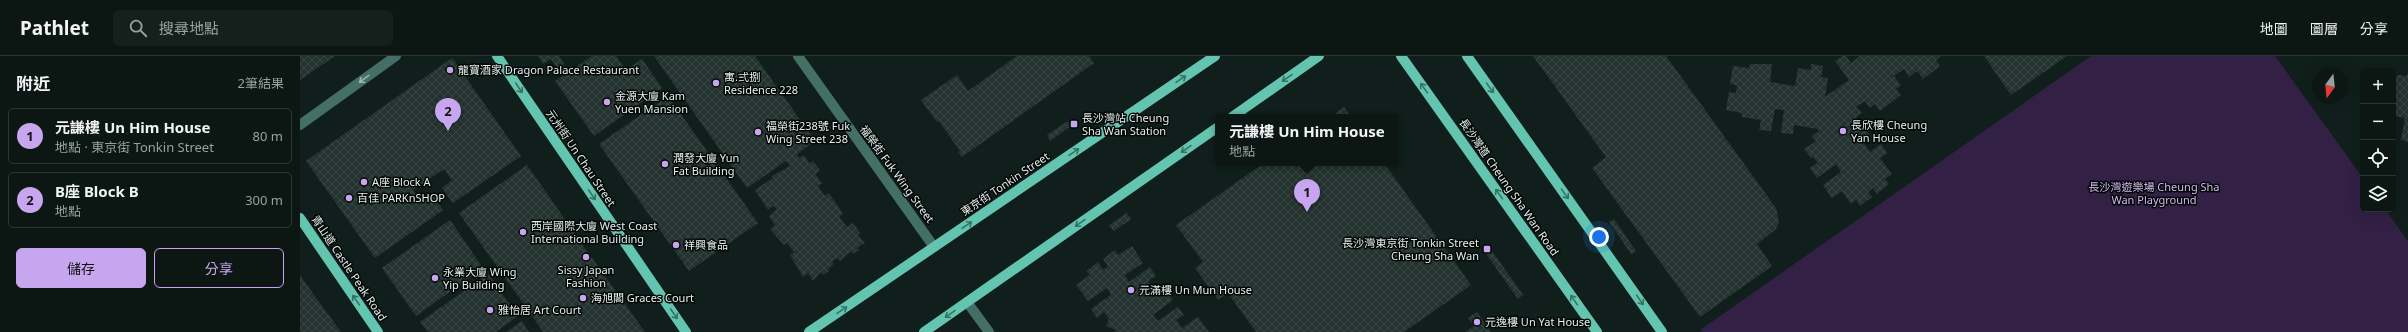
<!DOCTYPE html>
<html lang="zh-TW">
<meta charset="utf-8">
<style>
:root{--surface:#0c1714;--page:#15201d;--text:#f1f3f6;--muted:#9a9fa0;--line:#2c3634;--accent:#c7a6ef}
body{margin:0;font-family:"Noto Sans","Noto Sans TC",sans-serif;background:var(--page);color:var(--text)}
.controls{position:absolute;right:12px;top:12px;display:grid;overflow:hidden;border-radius:6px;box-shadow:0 4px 16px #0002}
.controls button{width:36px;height:36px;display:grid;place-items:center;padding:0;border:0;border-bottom:1px solid var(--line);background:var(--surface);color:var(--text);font:20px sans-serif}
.compass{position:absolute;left:2012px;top:12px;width:36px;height:36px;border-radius:50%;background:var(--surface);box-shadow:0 4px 16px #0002;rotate:195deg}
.you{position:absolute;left:1299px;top:181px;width:14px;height:14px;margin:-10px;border:3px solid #fff;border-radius:50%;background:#1a73e8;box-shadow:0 0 0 6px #1a73e833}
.badge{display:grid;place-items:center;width:26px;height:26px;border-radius:50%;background:var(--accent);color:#111;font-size:13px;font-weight:700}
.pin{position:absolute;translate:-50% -33px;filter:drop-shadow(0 1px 2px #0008)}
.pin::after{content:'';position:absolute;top:21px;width:14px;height:12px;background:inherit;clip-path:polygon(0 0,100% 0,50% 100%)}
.popup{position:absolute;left:915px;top:58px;width:184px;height:52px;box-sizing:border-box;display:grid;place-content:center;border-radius:6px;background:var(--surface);filter:drop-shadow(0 1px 3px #0005);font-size:13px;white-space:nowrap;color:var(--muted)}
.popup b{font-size:15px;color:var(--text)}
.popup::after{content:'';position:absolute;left:50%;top:100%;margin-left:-8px;border:8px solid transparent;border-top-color:var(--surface)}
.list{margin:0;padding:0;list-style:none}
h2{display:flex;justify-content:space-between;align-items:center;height:52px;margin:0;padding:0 16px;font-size:17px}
h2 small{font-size:13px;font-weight:400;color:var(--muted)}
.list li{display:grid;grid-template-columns:26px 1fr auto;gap:12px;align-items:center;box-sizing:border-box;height:56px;margin:0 8px 8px;padding:0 8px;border:1px solid var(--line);border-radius:6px}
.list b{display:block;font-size:15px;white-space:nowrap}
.list p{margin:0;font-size:13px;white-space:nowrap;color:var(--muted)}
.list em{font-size:13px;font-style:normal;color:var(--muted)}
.actions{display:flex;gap:8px;padding:12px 16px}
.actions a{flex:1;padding:9px 0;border:1px solid var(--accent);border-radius:6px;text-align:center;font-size:14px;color:var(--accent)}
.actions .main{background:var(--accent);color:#111}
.icon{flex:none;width:22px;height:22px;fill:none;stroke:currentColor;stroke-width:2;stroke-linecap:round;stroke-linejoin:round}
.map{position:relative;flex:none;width:2108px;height:276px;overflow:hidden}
header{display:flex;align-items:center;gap:24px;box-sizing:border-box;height:56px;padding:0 20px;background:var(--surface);border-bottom:1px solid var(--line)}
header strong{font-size:19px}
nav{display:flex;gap:22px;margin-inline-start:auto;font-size:14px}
.search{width:280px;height:36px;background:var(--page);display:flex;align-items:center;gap:10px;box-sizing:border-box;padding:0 14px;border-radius:6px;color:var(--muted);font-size:15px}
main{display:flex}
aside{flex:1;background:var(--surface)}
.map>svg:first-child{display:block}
</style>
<header>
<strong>Pathlet</strong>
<div class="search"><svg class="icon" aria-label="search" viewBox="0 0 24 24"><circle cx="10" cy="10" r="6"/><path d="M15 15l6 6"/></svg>搜尋地點</div>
<nav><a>地圖</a><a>圖層</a><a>分享</a></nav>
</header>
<main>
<aside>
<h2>附近<small>2筆結果</small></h2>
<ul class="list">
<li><span class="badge">1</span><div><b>元謙樓 Un Him House</b><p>地點 · 東京街 Tonkin Street</p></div><em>80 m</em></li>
<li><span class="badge">2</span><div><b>B座 Block B</b><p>地點</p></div><em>300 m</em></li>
</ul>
<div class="actions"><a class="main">儲存</a><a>分享</a></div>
</aside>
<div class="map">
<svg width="2108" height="276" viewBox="0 0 2108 276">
<defs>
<pattern id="building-cross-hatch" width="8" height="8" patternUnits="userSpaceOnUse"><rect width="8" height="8" fill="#243330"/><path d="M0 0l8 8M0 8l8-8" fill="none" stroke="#394744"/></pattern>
</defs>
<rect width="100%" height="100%" fill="#101f1b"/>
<path fill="#322045" d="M 1791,0 L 1975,0 L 2063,122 L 2063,153 L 2085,153 L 2108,185 L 2108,276 L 1402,276 L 1400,274 Z"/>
<g fill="url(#building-cross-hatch)">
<path d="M 0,0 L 35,0 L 0,24 Z"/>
<path d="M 238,0 L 259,0 L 264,8 L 258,13 L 251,3 L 243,8 Z"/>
<path d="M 292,0 L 316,0 L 326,14 L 342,3 L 362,32 L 294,80 L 255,25 Z"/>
<path d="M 354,0 L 455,0 L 515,85 L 497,98 L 499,102 L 504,99 L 509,107 L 513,105 L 520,114 L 515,118 L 522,127 L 518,130 L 525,140 L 529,137 L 543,158 L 539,161 L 547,171 L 553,167 L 560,177 L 558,179 L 565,187 L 557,192 L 559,194 L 553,198 L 551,195 L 540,205 L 538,202 L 532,205 L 534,208 L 528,213 L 529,215 L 523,219 L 521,216 L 513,225 L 508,217 L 503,221 L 490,199 L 494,196 L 487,187 L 484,189 L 470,173 L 475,169 L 469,160 L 477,153 L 473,150 L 468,154 L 455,134 L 473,122 L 472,120 L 490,110 L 486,105 L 447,132 Z"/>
<path d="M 717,0 L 789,0 L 794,7 L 662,101 L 658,96 L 660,95 L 639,65 L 637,66 L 621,44 L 657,19 L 668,35 Z"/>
<path d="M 1233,0 L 1366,0 L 1476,152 L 1479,166 L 1476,173 L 1457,188 L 1472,210 L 1400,261 L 1292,112 L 1306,101 Z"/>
<path d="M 1543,0 L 1546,0 L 1551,7 L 1560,0 L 1641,0 L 1636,4 L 1640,10 L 1623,23 L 1617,15 L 1609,21 L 1604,13 L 1594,20 L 1601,29 L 1596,33 L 1601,39 L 1580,55 L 1575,48 L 1570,52 L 1565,45 L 1556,51 L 1562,57 L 1556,61 L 1569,78 L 1562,84 L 1570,96 L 1581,88 L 1587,97 L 1580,102 L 1592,118 L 1585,123 L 1589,128 L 1577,138 L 1573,132 L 1568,136 L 1572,141 L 1560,150 L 1556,144 L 1551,148 L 1542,135 L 1532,142 L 1523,129 L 1541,116 L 1536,108 L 1517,122 L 1510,112 L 1518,107 L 1513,101 L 1511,102 L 1504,93 L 1516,85 L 1512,80 L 1519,75 L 1518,73 L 1494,69 L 1493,78 L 1481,77 L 1484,54 L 1475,53 L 1471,75 L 1459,74 L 1461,64 L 1442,61 L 1442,57 L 1426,54 L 1429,36 L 1436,37 L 1437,29 L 1430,28 L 1433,10 L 1449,12 L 1450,8 L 1472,8 L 1470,26 L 1495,30 L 1498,12 L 1511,14 L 1511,8 L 1523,10 L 1521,21 L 1528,22 L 1525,41 L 1549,24 L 1535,5 Z"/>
<path d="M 1684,0 L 1767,0 L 1711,39 Z"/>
<path d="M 152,2 L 221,100 L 153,147 L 142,132 L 152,124 L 144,113 L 113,134 L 122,146 L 132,138 L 143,154 L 75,202 L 6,105 Z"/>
<path d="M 2108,16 L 2108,86 L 2101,84 L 2105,62 L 2095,60 L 2093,67 L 2093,26 L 2095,26 L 2097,19 L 2107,20 Z"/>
<path d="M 368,40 L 458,167 L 389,215 L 299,88 Z"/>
<path d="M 1044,51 L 1051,61 L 1030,61 Z"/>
<path d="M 768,65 L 771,70 L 750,85 L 747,79 Z"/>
<path d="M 964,107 L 1084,107 L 1171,229 L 1104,276 L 956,276 L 928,237 L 918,244 L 895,212 L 903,206 L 876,169 Z"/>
<path d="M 227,109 L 287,195 L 345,276 L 243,276 L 228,254 L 159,157 Z"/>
<path d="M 827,157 L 831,163 L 814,175 L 809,169 Z"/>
<path d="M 1314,163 L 1336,195 L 1331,198 L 1309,166 Z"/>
<path d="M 150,164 L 183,212 L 116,260 L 82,212 Z"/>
<path d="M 832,190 L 843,207 L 825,219 L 829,226 L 850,211 L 856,220 L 848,225 L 860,241 L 867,236 L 873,244 L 853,259 L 858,265 L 878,251 L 884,259 L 876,264 L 882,272 L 898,261 L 909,276 L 814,276 L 816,274 L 806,270 L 809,263 L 804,256 L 797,262 L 791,253 L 811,239 L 807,232 L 788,245 L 776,229 L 790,219 L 786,215 L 798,206 L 803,214 L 808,210 L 803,203 L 815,194 L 818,199 Z"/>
<path d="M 1190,192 L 1223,239 L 1218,243 L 1184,195 Z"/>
<path d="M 188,218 L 218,260 L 196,276 L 128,276 L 120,266 Z"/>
<path d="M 0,219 L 14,239 L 41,276 L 0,276 Z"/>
<path d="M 1177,256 L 1191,276 L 1165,276 L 1174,270 L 1168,262 Z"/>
<path d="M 222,265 L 229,276 L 206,276 Z"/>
</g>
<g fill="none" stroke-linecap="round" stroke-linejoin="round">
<g stroke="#436f65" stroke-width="10">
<path d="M 498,0 L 634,191"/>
<path d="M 0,69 L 96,0"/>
<path d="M 667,246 L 689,276"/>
</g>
<g stroke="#63c5b0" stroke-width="10">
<path d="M 197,0 L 386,276"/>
<path d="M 1101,0 L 1297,276"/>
<path d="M 1167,0 L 1362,276"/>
<path d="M 932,61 L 1019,0"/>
<path d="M 0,162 L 78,276"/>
<path d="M 509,276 L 915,0"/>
<path d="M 624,276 L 918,71"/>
</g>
</g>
<defs><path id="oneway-shaft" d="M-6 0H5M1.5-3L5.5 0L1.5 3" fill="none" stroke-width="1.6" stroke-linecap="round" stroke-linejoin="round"/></defs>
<g stroke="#387064">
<use href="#oneway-shaft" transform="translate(987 22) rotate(145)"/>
<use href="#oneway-shaft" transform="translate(881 23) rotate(-34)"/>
<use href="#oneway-shaft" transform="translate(219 32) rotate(56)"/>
<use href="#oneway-shaft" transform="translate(1124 32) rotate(-125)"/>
<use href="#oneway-shaft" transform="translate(1190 32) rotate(55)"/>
<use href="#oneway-shaft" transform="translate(886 93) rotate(145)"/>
<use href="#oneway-shaft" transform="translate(774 96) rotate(-34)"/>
<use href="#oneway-shaft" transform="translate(1199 138) rotate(-125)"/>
<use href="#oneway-shaft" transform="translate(1265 138) rotate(55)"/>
<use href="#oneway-shaft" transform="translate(292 139) rotate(56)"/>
<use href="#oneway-shaft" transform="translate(780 167) rotate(145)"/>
<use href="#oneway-shaft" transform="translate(667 169) rotate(-34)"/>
<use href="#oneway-shaft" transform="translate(56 244) rotate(-125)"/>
<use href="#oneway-shaft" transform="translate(1274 244) rotate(-125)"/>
<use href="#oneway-shaft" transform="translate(1340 244) rotate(55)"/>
<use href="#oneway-shaft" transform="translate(542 254) rotate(-34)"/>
<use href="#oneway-shaft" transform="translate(374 258) rotate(56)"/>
<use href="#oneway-shaft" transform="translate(650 258) rotate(145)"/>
</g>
<use stroke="#9cb5af" href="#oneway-shaft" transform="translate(64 23) rotate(144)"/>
<g fill="#c7a6ef" stroke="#030806" stroke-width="1.5">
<circle cx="150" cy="14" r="4"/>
<circle cx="416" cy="27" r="4"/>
<circle cx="307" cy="46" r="4"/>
<rect x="770" y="64" width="8" height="8" rx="2"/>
<circle cx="1543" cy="75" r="4"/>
<circle cx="458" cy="76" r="4"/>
<circle cx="365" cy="108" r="4"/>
<circle cx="64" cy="126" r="4"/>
<circle cx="49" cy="142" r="4"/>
<circle cx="223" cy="176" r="4"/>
<circle cx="376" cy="189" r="4"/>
<rect x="1183" y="189" width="8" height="8" rx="2"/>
<circle cx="286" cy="201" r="4"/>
<circle cx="135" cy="222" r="4"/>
<circle cx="831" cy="234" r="4"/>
<circle cx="283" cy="242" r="4"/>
<circle cx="190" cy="254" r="4"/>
<circle cx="1177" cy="266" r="4"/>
</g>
<g text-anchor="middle" stroke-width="3" stroke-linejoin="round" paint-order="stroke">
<g font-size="11" fill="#e5efec" stroke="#030806" text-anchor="start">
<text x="158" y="18">龍寶酒家 Dragon Palace Restaurant</text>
<text x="424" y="25">寓.弍捌<tspan x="424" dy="13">Residence 228</tspan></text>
<text x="315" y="44">金源大廈 Kam<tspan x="315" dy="13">Yuen Mansion</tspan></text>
<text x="782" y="66">長沙灣站 Cheung<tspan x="782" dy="13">Sha Wan Station</tspan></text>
<text x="1551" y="73">長欣樓 Cheung<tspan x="1551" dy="13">Yan House</tspan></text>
<text x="466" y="74">福榮街238號 Fuk<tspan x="466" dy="13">Wing Street 238</tspan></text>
<text x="373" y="106">潤發大廈 Yun<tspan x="373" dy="13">Fat Building</tspan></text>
<text x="72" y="130">A座 Block A</text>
<text x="57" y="146">百佳 PARKnSHOP</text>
<text x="231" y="174">西岸國際大廈 West Coast<tspan x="231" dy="13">International Building</tspan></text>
<text x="1179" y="191" text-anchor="end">長沙灣東京街 Tonkin Street<tspan x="1179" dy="13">Cheung Sha Wan</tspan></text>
<text x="384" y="193">祥興食品</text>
<text x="286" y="218" text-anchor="middle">Sissy Japan<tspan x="286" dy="13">Fashion</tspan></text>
<text x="143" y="220">永業大廈 Wing<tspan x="143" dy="13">Yip Building</tspan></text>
<text x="839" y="238">元滿樓 Un Mun House</text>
<text x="291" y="246">海旭閣 Graces Court</text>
<text x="198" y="258">雅怡居 Art Court</text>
<text x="1185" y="270">元逸樓 Un Yat House</text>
</g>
<g font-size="11" fill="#e5efec" stroke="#030806">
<text transform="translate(281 102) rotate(56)" y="4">元州街 Un Chau Street</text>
<text transform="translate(597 118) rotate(54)" y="4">福榮街 Fuk Wing Street</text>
<text transform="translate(705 128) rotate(-34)" y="4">東京街 Tonkin Street</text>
<text transform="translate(1209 131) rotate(55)" y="4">長沙灣道 Cheung Sha Wan Road</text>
<text transform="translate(49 212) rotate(56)" y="4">青山道 Castle Peak Road</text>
</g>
<g font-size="11" fill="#d0b6f1" stroke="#030806">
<text x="1854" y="135">長沙灣遊樂場 Cheung Sha<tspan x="1854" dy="13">Wan Playground</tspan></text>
</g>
</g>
</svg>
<div class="controls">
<button>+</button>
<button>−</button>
<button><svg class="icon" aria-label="locate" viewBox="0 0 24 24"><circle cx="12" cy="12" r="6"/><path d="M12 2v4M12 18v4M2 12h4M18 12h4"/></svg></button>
<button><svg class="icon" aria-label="layers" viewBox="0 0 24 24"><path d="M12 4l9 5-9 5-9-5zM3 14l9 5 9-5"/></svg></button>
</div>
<svg class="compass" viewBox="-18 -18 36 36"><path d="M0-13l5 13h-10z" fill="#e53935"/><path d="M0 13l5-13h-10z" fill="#9a9fa0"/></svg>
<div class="you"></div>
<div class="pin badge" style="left:1007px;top:156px">1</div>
<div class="popup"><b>元謙樓 Un Him House</b>地點</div>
<div class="pin badge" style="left:148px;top:75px">2</div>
</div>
</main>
